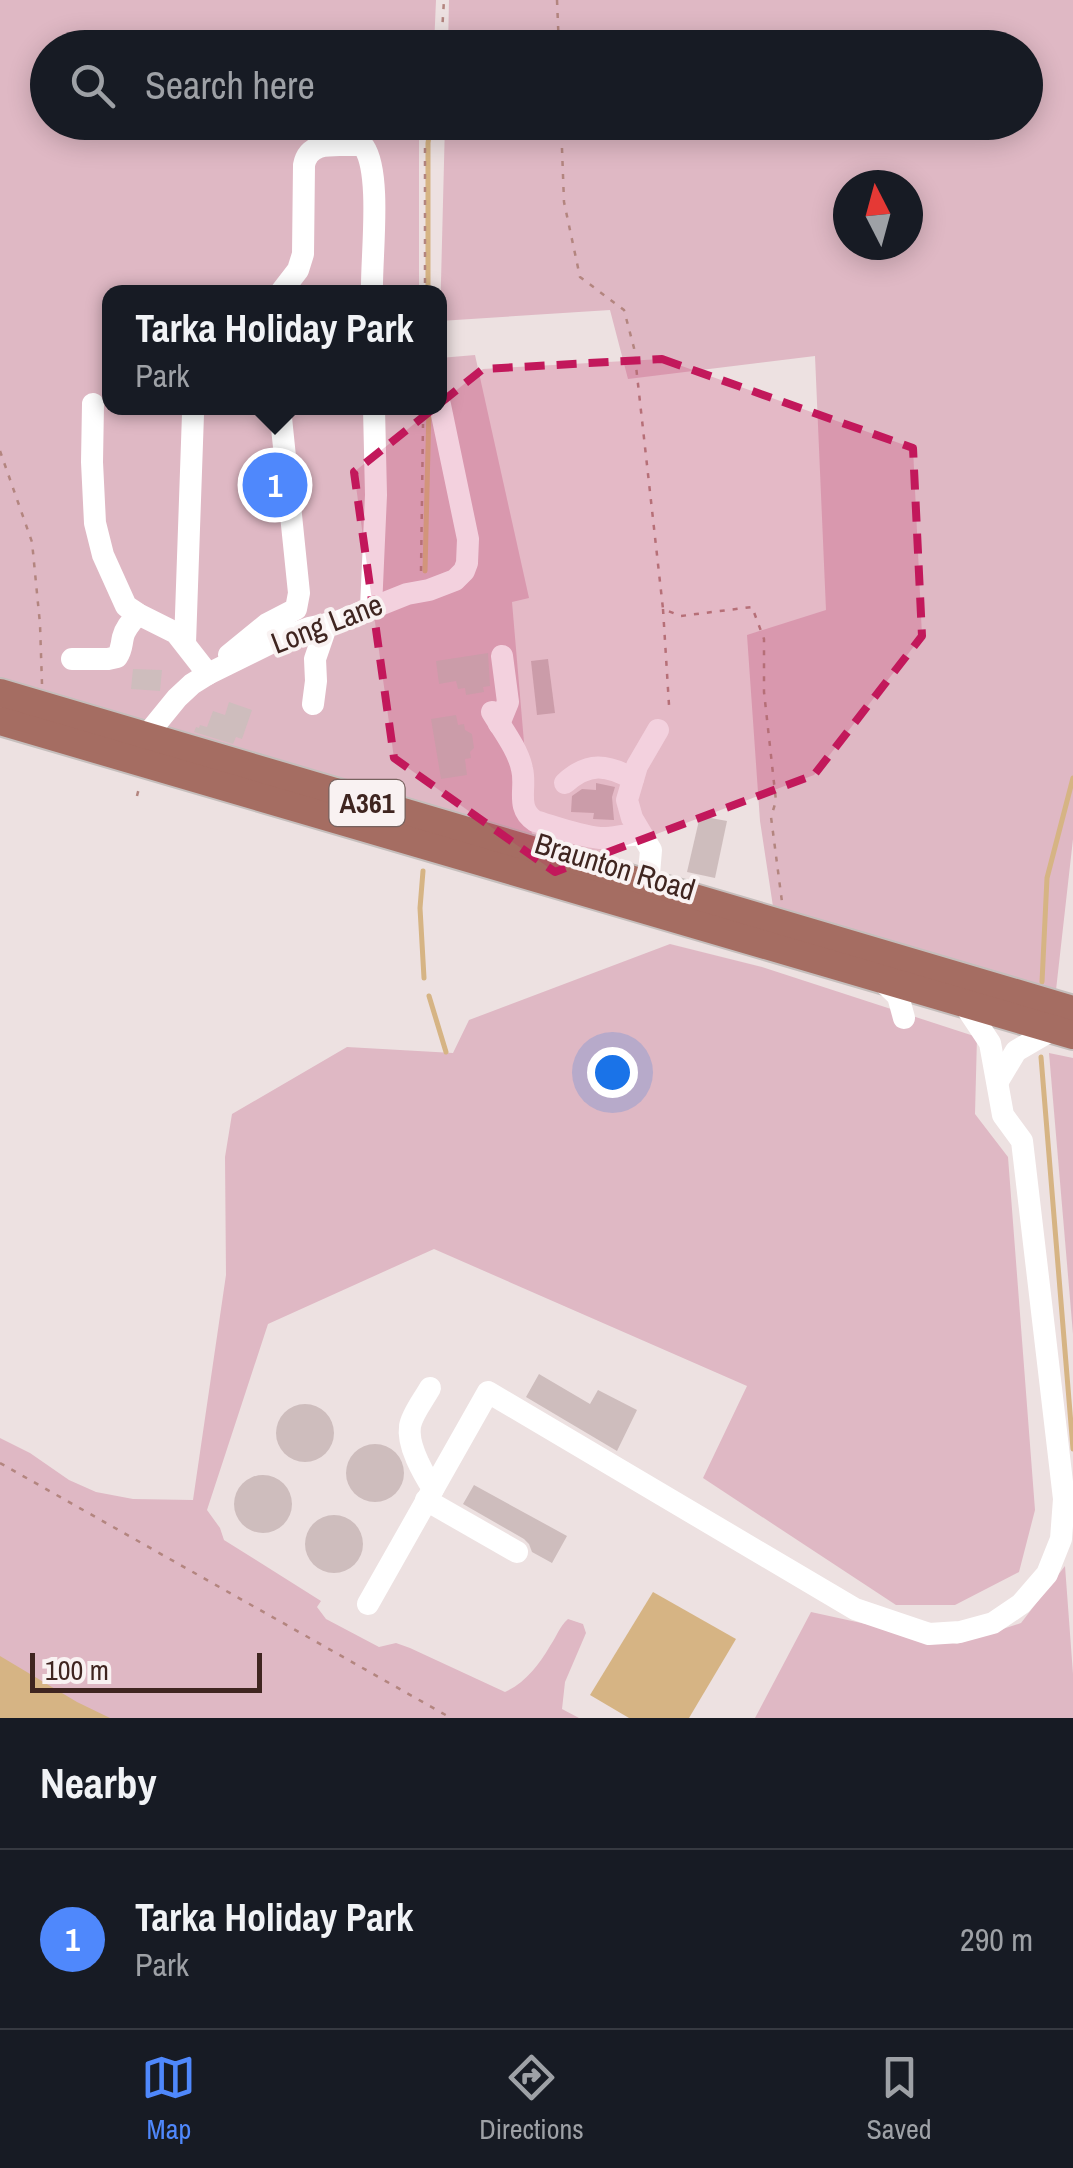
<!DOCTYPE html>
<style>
:root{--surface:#171b24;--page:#242831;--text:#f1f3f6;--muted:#9ea1a6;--line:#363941;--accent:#4f88fc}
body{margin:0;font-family:"Archivo Narrow",sans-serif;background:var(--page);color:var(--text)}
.compass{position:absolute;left:833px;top:170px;width:90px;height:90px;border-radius:50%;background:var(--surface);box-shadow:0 5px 25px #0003;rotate:354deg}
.scale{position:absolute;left:30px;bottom:25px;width:232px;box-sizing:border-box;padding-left:10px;border:5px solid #3f2520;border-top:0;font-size:28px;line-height:35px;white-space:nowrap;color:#3f2520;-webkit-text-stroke:8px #f9f2f2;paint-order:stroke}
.you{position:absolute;left:612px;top:1072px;width:35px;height:35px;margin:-25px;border:8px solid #fff;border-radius:50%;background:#1a73e8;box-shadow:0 0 0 15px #1a73e833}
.badge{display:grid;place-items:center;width:65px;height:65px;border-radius:50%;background:var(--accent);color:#fff;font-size:32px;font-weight:700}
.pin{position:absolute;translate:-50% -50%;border:5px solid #fff;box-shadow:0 2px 10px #0006}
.popup{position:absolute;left:102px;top:285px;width:345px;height:130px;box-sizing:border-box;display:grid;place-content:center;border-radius:20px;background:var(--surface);filter:drop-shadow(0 2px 8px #0005);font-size:32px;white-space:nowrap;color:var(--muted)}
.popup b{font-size:38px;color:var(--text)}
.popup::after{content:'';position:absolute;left:50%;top:100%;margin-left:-20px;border:20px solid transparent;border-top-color:var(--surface)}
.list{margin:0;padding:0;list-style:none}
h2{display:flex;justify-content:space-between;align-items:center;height:130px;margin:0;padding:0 40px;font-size:42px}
h2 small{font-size:32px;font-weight:400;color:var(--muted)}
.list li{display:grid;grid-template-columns:65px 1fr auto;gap:30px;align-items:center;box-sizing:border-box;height:180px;padding:0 40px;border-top:2px solid var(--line)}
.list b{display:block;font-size:38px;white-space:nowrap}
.list p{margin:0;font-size:32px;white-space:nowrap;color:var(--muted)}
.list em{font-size:32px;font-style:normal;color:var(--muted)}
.icon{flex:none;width:55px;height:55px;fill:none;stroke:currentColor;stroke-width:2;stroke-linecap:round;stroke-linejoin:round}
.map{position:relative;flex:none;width:1073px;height:1718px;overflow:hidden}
.search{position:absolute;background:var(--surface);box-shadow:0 5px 25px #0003;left:30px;right:30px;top:30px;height:110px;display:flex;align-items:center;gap:25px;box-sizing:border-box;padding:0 35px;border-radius:55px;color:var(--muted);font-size:38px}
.sheet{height:310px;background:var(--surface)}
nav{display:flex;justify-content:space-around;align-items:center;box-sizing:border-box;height:140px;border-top:2px solid var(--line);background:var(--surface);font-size:28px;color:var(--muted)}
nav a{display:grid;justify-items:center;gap:5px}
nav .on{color:var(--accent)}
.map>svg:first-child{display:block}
</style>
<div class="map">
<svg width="1073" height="1718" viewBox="0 0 1073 1718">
<rect width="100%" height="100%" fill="#ede1e1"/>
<g fill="#dfb8c4" fill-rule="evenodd">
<path d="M 0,0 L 436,0 L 434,47 L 48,48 L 48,122 L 419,123 L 419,292 L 110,292 L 110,408 L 440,408 L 440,358 L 475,355 L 529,598 L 512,602 L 532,836 L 0,680 Z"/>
<path d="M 449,0 L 1073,0 L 1073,839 L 1056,990 L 774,913 L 760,821 L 747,635 L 826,610 L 815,356 L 628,379 L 610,310 L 440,321 L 445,123 L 1026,122 L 1026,48 L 448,47 ZM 848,185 L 908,185 L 908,245 L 848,245 Z"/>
<path d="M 670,944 L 762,967 L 977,1037 L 975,1114 L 1008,1157 L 1035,1510 L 1019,1572 L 955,1605 L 896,1605 L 703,1478 L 747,1386 L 434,1249 L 268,1324 L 207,1510 L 220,1528 L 224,1540 L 321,1601 L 317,1607 L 326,1619 L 379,1647 L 396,1643 L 410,1648 L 505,1692 C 525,1683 539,1665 550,1646 C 557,1636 559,1627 568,1619 L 583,1624 L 586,1633 L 565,1682 L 562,1709 L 579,1718 L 0,1718 L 0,1438 L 30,1453 L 69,1480 L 96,1492 L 133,1499 L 193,1500 L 226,1275 L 225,1157 L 232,1114 L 347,1047 L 453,1053 L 469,1020 Z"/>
<path d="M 1049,1053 L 1073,1058 L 1073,1334 Z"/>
<path d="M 1065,1566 L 1073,1674 L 1073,1718 L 755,1718 L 811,1612 L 957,1644 L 1021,1623 Z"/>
</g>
<g fill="#d6b484">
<path d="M 653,1592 L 736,1639 L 689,1718 L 629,1718 L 590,1695 Z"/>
<path d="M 0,1656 L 77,1702 L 110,1718 L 0,1718 Z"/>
</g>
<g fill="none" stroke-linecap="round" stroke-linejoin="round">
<g stroke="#d6b484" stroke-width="5">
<path d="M 428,292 L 428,143 L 431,122"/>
<path d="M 425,571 L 429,408"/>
<path d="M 423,871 L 420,908 L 424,978"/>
<path d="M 1042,982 L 1047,878 L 1073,778"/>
<path d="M 429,996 L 446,1052"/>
<path d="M 1041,1057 L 1073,1449"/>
</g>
</g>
<g fill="#cebdbd">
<path d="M 488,653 L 490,686 L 483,687 L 484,692 L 466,695 L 465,688 L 458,689 L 456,681 L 439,684 L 436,661 Z"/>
<path d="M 548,659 L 555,713 L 537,715 L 531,661 Z"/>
<path d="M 133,669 L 162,670 L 160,691 L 131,689 Z"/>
<path d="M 229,702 L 252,710 L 242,739 L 236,737 L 233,744 L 194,732 L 196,727 L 199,728 L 200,725 L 207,727 L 213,711 L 225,715 Z"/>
<path d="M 456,715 L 458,725 L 464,724 L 465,730 L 472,734 L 474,748 L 470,752 L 471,758 L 465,759 L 467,775 L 441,779 L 431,719 Z"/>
<path d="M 596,783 L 615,787 L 612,797 L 614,820 L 593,819 L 594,813 L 571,812 L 572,796 L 582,789 L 596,790 Z"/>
<path d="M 700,816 L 727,821 L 715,878 L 687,872 Z"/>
<path d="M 539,1374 L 590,1404 L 598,1390 L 637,1410 L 617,1451 L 526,1397 Z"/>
<circle cx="305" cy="1433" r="29"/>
<circle cx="375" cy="1473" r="29"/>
<circle cx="263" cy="1504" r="29"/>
<path d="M 474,1485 L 567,1536 L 552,1563 L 532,1552 L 529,1544 L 524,1539 L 463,1504 Z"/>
<circle cx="334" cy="1544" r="29"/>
</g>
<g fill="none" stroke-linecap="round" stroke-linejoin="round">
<g stroke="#c5bebc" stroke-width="32">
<g id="major">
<path d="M 0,693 L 1073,1010"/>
<path d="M 0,721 L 1073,1035"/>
</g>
</g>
<g stroke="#b3857f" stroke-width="2.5" stroke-dasharray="5 8" stroke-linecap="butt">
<path d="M 557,0 L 559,48"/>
<path d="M 441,48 L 444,0"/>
<path d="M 425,122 L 425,292"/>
<path d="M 561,122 L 564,202 L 580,277 L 624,310 L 634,348 L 663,609 L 681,616 L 752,607 L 764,639 L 764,692 L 776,801 L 771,817 L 782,902"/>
<path d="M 0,451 L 32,542 L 40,624 L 42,684"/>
<path d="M 421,571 L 423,424"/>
<path d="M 663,609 L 669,705 L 667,710"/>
<path d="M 137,796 L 140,784"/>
<path d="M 0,1463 L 451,1718"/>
</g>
<g stroke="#fff" stroke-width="22">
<path d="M 281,292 L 298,270 L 303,254 L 304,165 C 309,139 337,146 359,145 L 364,147 C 382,174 371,258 372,292"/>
<path d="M 93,404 L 92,462 L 95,523 L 103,555 L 126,606 L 138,614 L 176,633 L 208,674"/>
<path d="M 371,608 L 376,495 L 374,408"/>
<path d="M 185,643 L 193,414"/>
<path d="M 229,655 L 267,624 L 296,609 L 299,593 L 280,408"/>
<path d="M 72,659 L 108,659 L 117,657 C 122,649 121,646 123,637 C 125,628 132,621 138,614"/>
<path d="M 313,704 L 316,681 L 315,659 L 327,624"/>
<path d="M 492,712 C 502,729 518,749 522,769 C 527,788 515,808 535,821 C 555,827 578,836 600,838 C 614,839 627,833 641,835"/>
<path d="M 499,724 L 508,702 L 502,656"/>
<path d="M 142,748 L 146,736 L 177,698 L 192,684 L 208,674 L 279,639 L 309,628 L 337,622 L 407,594 L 429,590 L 455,580 L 464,571 L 467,563 L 468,539 L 440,405"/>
<path d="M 565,783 C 588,762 607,764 633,779"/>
<path d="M 648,886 L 651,850 L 632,818 L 627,800 L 637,766 L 658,730"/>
<path d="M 879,978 L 898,996 L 904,1018"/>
<path d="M 998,1081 L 1016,1051 L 1052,1030"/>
<path d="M 430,1388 C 424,1399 412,1414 410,1426 C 407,1446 423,1473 433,1489"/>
<path d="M 426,1500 L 517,1552"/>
<path d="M 368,1604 L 488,1392 L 855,1609 L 929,1634 L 960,1632 L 993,1623 L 1021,1604 L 1047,1574 L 1061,1539 L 1064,1499 L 1022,1141 L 1003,1115 L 990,1043 L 964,1004"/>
</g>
<use href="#major" stroke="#a56d62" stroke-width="28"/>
</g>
<path fill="#c2185b" fill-opacity="0.2" stroke="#c2185b" stroke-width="8" stroke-dasharray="20 12" stroke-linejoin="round" d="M 662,359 L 913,448 L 922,636 L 814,775 L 555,872 L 394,758 L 354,472 L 483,369 Z"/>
<g text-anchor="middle" stroke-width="8" stroke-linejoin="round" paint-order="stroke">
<rect fill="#f9f2f2" stroke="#77625f" stroke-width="2.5" x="329.5" y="780" width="75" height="46" rx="8"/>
<g font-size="28" font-weight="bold" fill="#3f2520">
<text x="367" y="813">A361</text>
</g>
<g font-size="30" fill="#3f2520" stroke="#f9f2f2">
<text transform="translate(327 624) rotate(-21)" y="10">Long Lane</text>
<text transform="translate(615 867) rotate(17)" y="10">Braunton Road</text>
</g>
</g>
</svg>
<svg class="compass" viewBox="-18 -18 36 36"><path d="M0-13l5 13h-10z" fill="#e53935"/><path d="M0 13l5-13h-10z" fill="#9ea1a6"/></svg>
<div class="scale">100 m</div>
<div class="you"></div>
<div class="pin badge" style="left:275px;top:485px">1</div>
<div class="popup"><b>Tarka Holiday Park</b>Park</div>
<div class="search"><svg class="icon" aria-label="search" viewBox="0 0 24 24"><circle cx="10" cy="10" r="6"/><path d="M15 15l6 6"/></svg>Search here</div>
</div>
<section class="sheet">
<h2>Nearby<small></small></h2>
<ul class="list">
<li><span class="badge">1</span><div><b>Tarka Holiday Park</b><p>Park</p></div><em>290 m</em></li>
</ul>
</section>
<nav>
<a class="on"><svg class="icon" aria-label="map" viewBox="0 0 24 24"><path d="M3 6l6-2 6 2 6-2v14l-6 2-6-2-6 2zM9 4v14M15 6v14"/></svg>Map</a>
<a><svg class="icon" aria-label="directions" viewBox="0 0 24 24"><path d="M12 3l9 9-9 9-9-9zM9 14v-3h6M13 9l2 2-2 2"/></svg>Directions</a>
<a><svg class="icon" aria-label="saved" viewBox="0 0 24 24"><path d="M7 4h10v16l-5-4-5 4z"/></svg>Saved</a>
</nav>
